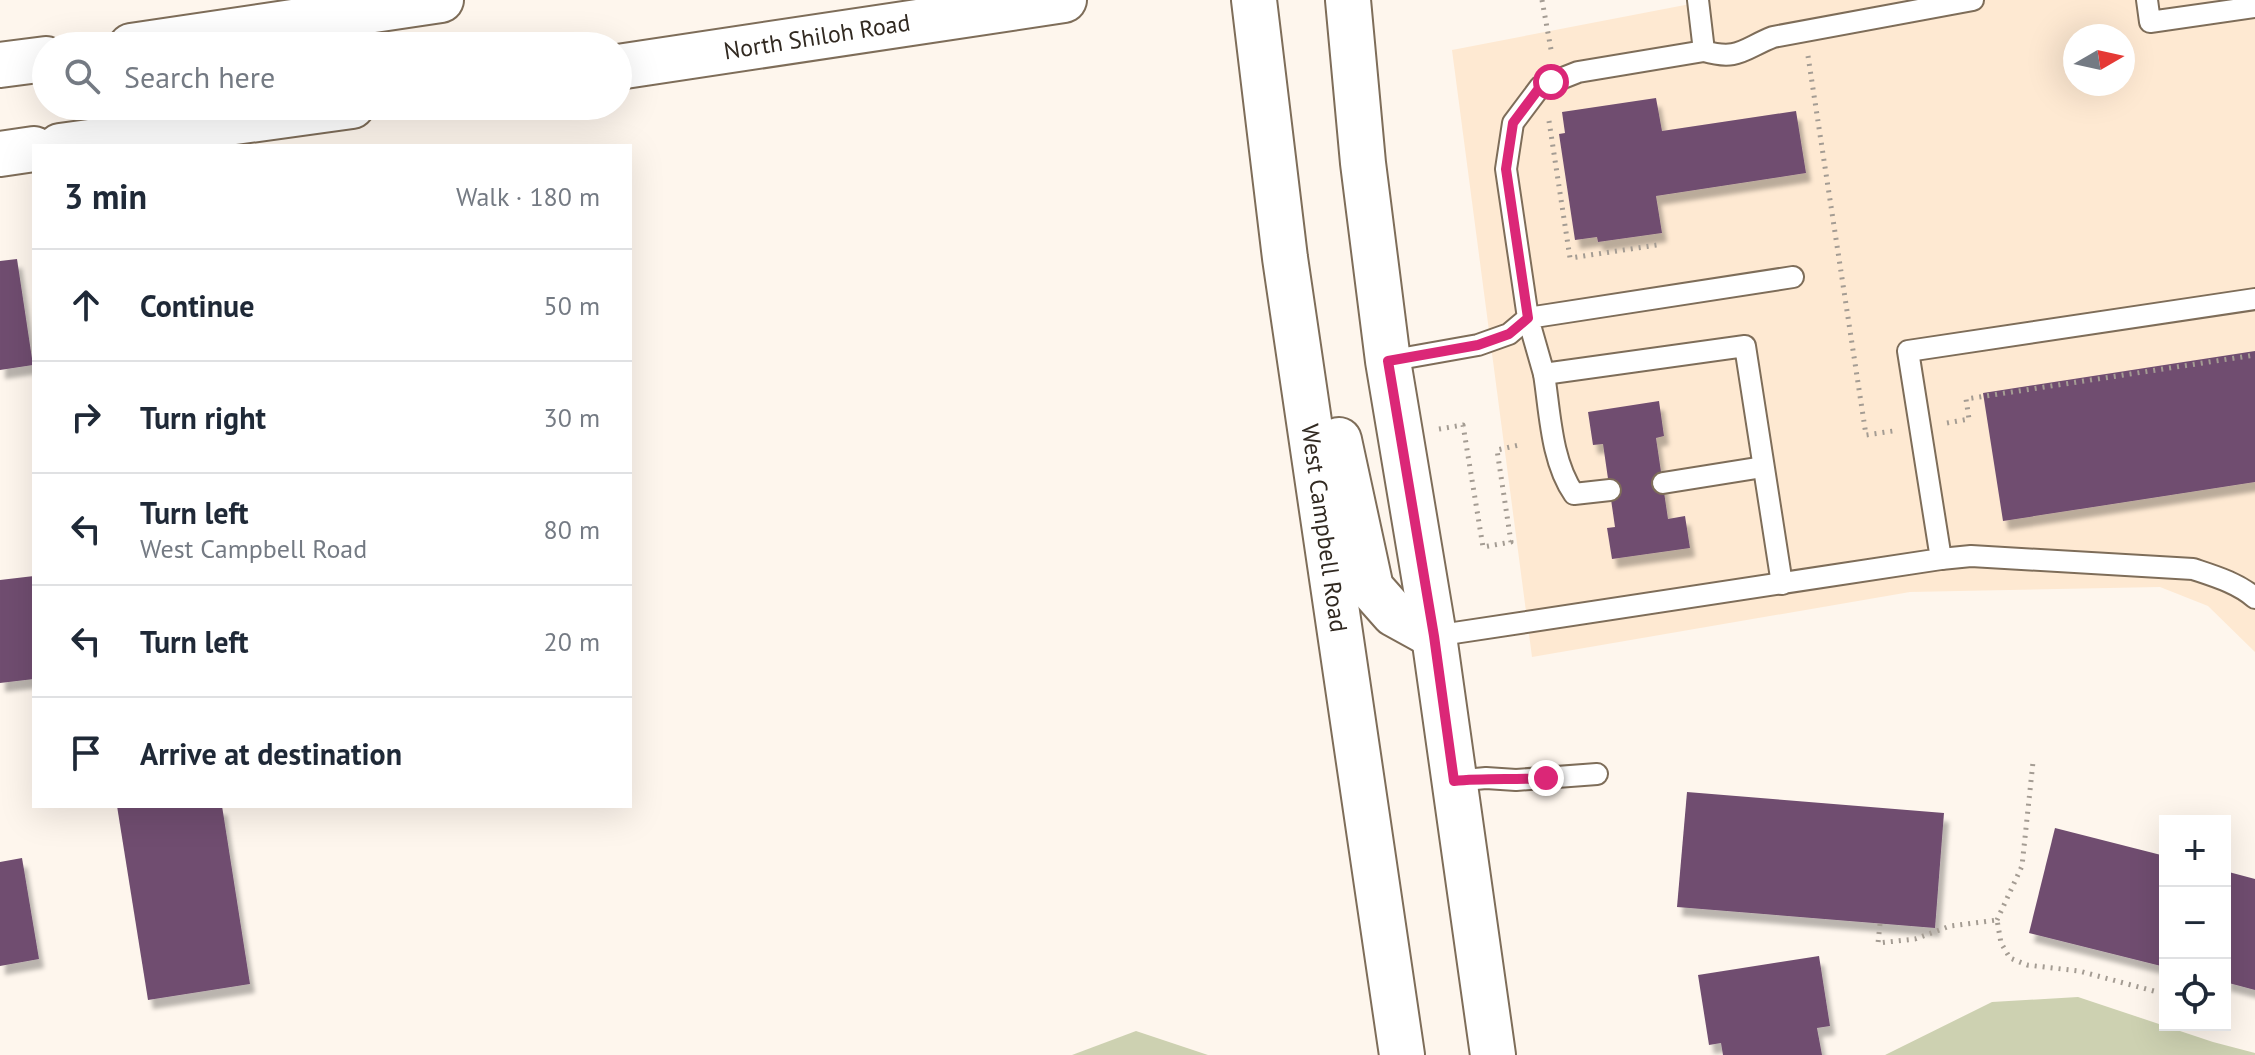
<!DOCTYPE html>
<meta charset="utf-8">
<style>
:root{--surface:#fff;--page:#f6f6f7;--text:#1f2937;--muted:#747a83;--line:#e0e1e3}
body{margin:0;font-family:"PT Sans",sans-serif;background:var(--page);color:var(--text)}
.controls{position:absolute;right:24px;bottom:24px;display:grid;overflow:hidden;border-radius:0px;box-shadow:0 8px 32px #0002}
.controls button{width:72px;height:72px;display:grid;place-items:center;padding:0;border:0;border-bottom:2px solid var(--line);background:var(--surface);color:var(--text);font:40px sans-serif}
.compass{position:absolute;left:2063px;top:24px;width:72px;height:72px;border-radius:50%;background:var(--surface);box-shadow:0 8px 32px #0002;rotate:81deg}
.stop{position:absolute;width:24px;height:24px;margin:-18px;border:6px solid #db2777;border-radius:50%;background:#fff}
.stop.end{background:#db2777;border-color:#fff;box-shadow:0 2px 8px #0008}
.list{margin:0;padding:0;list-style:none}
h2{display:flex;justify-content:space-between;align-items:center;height:104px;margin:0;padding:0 32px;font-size:34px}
h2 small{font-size:26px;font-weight:400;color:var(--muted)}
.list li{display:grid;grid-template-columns:52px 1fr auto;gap:24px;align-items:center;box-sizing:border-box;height:112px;padding:0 32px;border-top:2px solid var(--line)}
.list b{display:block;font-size:30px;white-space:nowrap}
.list p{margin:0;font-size:26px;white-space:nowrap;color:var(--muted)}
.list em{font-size:26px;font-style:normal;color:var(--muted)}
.icon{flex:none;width:44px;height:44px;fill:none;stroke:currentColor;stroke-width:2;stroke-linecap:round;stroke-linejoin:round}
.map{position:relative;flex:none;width:2255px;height:1055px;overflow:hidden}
.search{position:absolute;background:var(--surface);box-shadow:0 8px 32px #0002;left:32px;top:32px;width:600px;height:88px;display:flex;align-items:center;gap:20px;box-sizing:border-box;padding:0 28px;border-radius:44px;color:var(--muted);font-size:30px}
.panel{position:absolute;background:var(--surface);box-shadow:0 8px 32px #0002;left:32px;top:144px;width:600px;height:664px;border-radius:0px}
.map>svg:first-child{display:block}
</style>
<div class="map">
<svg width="2255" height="1055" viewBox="0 0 2255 1055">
<defs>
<filter id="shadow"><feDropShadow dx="5" dy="9" stdDeviation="2" flood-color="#0004"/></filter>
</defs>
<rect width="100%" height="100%" fill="#fef6ed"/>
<path fill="#fee9d2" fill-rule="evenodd" d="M 1711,0 L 2255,0 L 2255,652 L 2208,606 L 2160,587 L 1910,592 L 1532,657 L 1452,50 ZM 2075,36 L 2123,36 L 2123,84 L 2075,84 Z"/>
<g fill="#cdd1b1">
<path d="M 2078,997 L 2213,1042 L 2255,1053 L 2255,1055 L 1885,1055 L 1992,1002 Z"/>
<path d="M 1136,1031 L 1208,1055 L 1072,1055 Z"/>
</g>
<g fill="#704e70" filter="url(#shadow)">
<path d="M 1656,98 L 1662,131 L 1796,111 L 1806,173 L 1656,196 L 1662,233 L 1598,242 L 1597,237 L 1575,240 L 1559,134 L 1565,133 L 1562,112 Z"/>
<path d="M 17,259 L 33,365 L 0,370 L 0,261 Z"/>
<path d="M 2255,351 L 2255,482 L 2003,521 L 1983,393 Z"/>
<path d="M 1659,401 L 1664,436 L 1656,438 L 1668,519 L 1685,516 L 1690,548 L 1612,559 L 1607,528 L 1615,527 L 1603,444 L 1593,445 L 1588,412 Z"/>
<path d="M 34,576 L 34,679 L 0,683 L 0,580 Z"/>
<path d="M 1687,792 L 1944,813 L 1935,928 L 1677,907 Z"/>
<path d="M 117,806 L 222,806 L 250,984 L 148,1000 Z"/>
<path d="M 2055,828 L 2165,856 L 2165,967 L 2029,933 Z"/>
<path d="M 22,858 L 39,959 L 0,966 L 0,862 Z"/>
<path d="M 2225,871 L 2255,879 L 2255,990 L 2225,982 Z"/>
<path d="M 1819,956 L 1830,1026 L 1817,1028 L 1822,1055 L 1723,1055 L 1721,1043 L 1709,1045 L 1698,975 Z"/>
</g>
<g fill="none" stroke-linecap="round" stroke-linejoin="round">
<g stroke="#7e6d59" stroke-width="24">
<g id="service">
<path d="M 1698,0 L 1704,51 C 1738,61 1743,49 1773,37 L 1973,0"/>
<path d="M 2147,0 L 2150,22 L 2255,7"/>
<path d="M 1388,361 L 1478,345 L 1509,334 L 1528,318 L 1506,169 L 1513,123 L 1540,87 L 1578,72 L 1704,51"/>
<path d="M 1544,374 C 1550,412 1551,461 1574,494 L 1610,490"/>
<path d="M 1663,483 L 1763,467"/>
<path d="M 1941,559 L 1971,556 L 2193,569 C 2214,576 2238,583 2255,598"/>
<path d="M 1782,584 L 1745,346 L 1544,374 L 1528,318 L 1793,277"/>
<path d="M 1434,636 L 1941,559 L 1908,351 L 2255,299"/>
<path d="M 1454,781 L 1486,778 L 1516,780 L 1597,774"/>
</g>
</g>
<g stroke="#7e6d59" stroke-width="48">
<g id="secondary">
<path d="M 1254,0 L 1285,258 L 1402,1055"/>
<path d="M 1348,0 L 1363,163 L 1388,361 L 1434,636 L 1493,1055"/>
<path d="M 131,46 L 441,0"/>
<path d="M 0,65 L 46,59"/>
<path d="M 618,67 L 1064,0"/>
<path d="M 60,146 L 352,106"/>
<path d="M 0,154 L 34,149"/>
<path d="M 1339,440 L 1371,588 L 1394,614 L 1434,636"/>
</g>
</g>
<g stroke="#a49c93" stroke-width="5" stroke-dasharray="2 6" stroke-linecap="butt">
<path d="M 1542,0 L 1552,55"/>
<path d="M 1808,56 L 1866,435 L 1893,431"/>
<path d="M 1549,121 L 1570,258 L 1657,245"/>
<path d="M 1947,423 L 1969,419 L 1966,399 L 2255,355"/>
<path d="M 1439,429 L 1463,425 L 1483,547 L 1511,542 L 1497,450 L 1519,445"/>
<path d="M 1997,920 L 2022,866 L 2033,762"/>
<path d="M 1880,924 L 1878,943 L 1915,939 L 1950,926 L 1997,920 L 2001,943 L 2010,958 L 2027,965 L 2079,971 L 2165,994"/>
</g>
<use href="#service" stroke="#fff" stroke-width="20"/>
<use href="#secondary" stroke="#fff" stroke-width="44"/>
</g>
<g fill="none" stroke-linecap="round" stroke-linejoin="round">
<path stroke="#db2777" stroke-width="10" d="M 1546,778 C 1515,780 1485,778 1454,781 L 1434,636 L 1388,361 L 1478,345 L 1509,334 L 1528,318 L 1506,169 L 1513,123 L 1540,87 L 1551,82"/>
</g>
<g text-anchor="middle" stroke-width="8" stroke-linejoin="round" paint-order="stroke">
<g font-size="24" fill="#312921" stroke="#fff">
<text transform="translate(817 37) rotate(-9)" y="8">North Shiloh Road</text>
<text transform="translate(1324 528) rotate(82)" y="8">West Campbell Road</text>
</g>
</g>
</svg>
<div class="controls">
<button>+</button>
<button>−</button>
<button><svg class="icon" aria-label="locate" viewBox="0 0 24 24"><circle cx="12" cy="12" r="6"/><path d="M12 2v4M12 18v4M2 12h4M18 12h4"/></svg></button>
</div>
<svg class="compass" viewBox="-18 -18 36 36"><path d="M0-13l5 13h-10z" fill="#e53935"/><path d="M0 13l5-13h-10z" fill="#747a83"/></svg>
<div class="stop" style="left:1551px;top:82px"></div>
<div class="stop end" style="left:1546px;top:778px"></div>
<div class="search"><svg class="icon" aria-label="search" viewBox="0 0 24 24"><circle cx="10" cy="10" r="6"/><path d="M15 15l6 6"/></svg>Search here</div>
<section class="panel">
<h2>3 min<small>Walk · 180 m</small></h2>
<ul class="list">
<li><svg class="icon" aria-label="ahead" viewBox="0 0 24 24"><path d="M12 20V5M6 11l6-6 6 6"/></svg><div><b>Continue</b></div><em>50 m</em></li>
<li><svg class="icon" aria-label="right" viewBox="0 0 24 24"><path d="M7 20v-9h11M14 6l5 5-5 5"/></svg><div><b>Turn right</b></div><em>30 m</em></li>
<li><svg class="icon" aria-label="left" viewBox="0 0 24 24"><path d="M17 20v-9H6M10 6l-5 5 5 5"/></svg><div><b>Turn left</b><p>West Campbell Road</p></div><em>80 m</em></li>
<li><svg class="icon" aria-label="left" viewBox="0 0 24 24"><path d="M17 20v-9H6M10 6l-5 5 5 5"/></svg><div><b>Turn left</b></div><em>20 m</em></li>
<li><svg class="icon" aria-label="arrive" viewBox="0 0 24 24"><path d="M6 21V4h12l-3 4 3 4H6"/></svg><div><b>Arrive at destination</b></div></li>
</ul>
</section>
</div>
